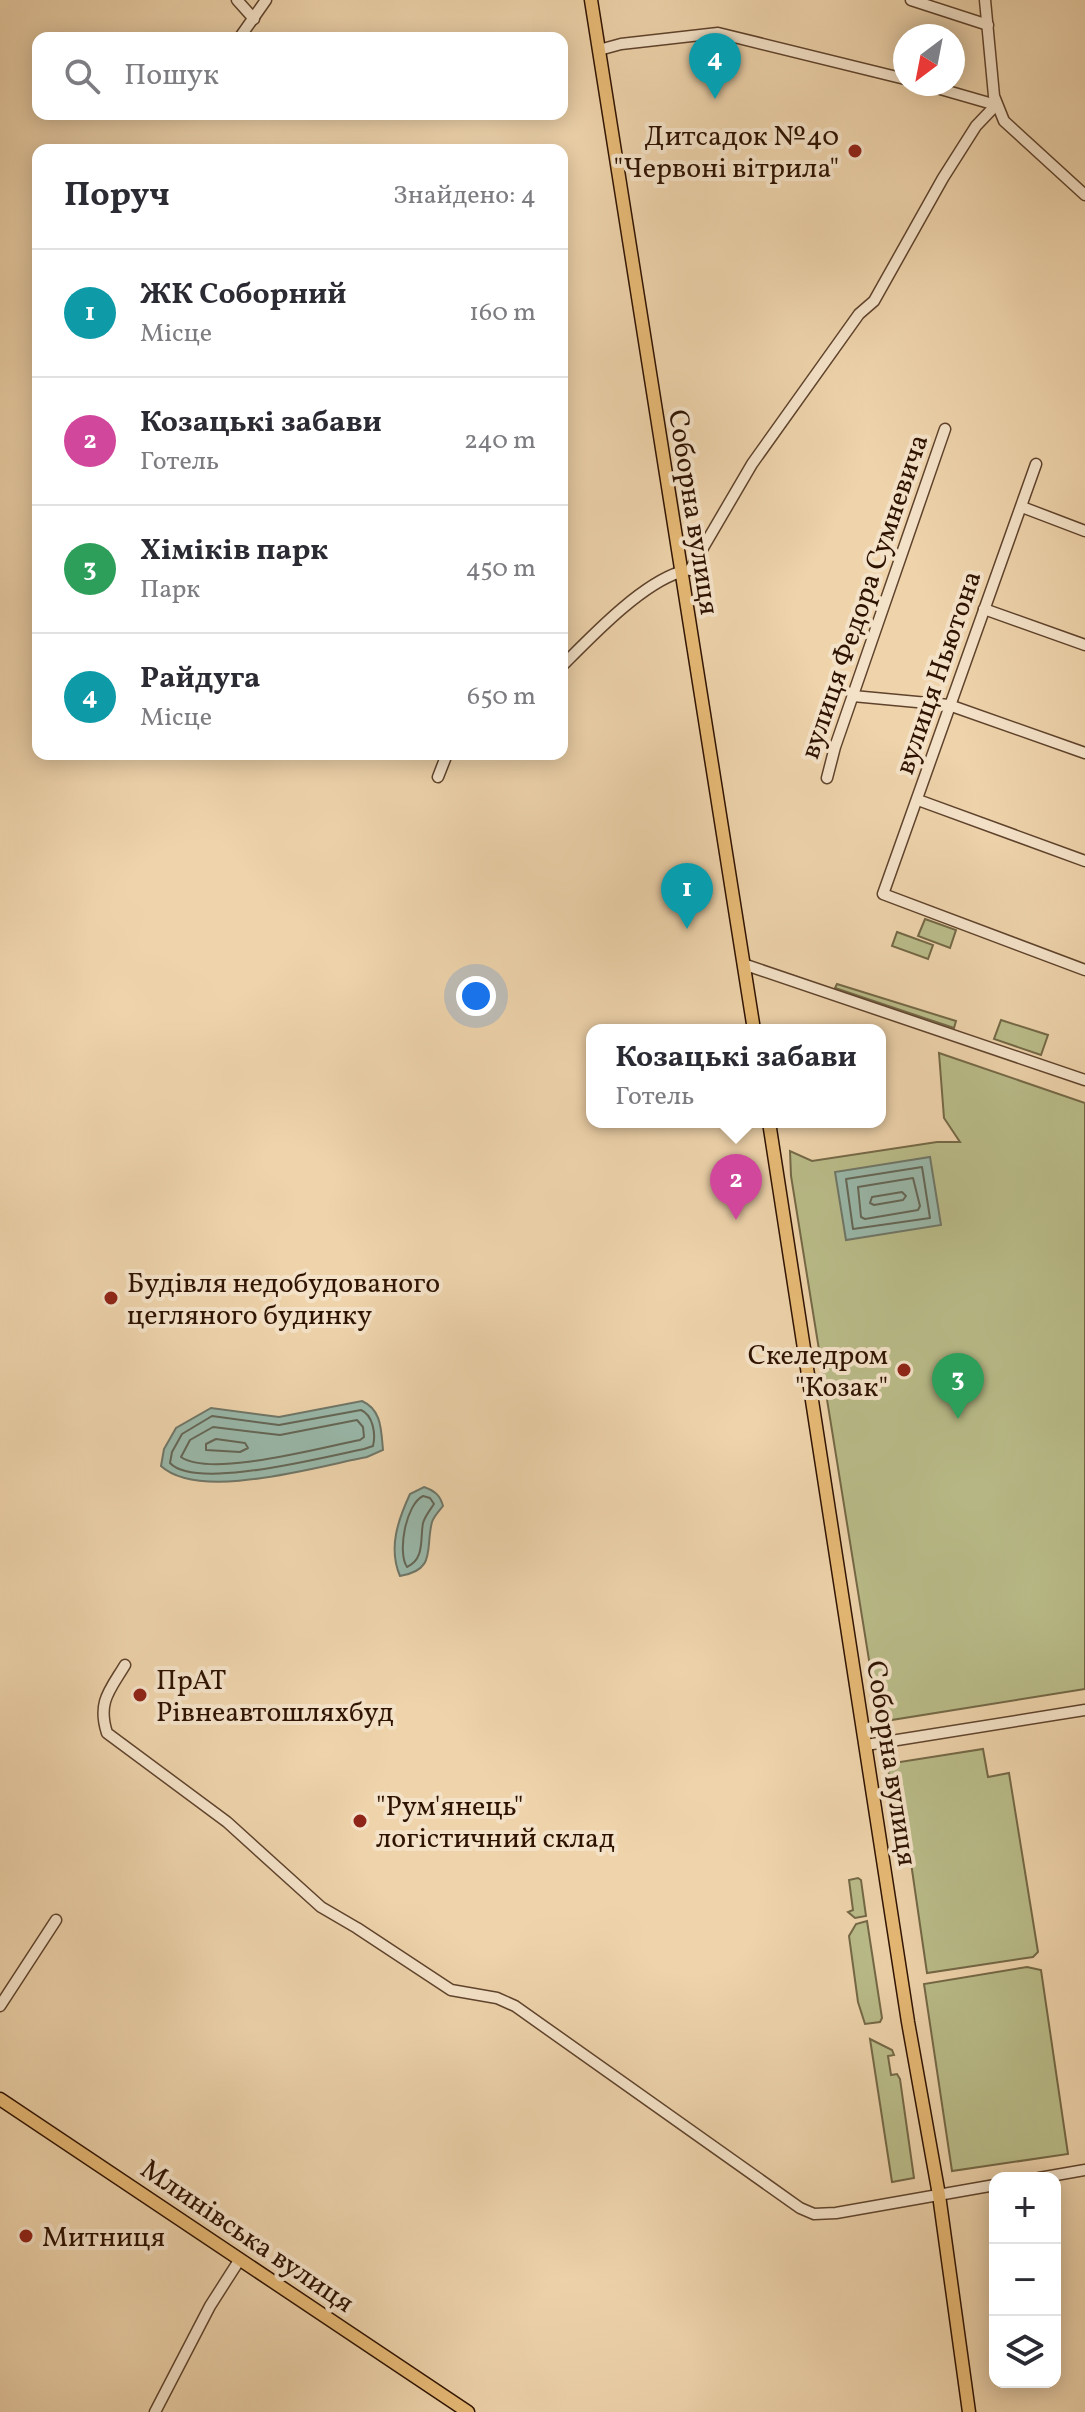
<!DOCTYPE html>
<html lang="uk">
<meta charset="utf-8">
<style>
:root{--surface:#fff;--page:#f7f7f7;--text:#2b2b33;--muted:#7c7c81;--line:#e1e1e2;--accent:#8f2418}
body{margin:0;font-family:Vollkorn,serif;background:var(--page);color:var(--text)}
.controls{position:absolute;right:24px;bottom:24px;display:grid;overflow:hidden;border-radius:16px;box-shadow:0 4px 20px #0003}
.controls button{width:72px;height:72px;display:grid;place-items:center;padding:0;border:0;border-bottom:2px solid var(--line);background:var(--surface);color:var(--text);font:40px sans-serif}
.compass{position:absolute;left:893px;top:24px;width:72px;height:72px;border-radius:50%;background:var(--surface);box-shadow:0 4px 20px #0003;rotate:212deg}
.you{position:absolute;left:476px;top:996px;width:28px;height:28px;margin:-20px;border:6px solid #fff;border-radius:50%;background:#1a73e8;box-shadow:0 0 0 12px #1a73e833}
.badge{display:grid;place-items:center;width:52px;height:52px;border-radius:50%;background:var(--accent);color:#fff;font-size:26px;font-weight:700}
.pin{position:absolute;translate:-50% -66px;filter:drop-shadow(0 2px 4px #0008)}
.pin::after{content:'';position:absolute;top:42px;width:28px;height:24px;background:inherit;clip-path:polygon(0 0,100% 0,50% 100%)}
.popup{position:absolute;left:586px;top:1024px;width:300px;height:104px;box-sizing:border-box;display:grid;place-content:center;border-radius:16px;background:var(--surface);filter:drop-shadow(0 2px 6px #0005);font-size:26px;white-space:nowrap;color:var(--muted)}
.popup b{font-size:30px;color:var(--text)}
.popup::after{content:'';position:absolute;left:50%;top:100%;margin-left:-16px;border:16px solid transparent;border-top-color:var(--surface)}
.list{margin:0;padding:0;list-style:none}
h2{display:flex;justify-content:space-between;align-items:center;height:104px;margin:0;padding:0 32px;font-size:34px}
h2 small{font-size:26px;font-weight:400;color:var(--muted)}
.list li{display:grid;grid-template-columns:52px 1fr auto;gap:24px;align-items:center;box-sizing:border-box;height:128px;padding:0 32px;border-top:2px solid var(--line)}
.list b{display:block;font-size:30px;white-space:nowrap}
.list p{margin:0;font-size:26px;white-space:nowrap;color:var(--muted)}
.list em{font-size:26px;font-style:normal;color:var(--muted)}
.icon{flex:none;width:44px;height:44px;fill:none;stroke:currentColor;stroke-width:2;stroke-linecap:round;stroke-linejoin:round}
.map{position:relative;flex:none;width:1085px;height:2412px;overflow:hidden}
.search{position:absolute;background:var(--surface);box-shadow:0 4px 20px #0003;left:32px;top:32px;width:536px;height:88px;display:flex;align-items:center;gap:20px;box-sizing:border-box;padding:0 28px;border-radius:16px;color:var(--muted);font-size:30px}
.panel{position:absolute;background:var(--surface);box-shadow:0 4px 20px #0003;left:32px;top:144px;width:536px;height:616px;border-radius:16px}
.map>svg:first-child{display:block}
</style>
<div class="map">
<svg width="1085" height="2412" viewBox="0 0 1085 2412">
<rect width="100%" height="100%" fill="#eed3ab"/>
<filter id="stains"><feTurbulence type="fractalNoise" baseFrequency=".0025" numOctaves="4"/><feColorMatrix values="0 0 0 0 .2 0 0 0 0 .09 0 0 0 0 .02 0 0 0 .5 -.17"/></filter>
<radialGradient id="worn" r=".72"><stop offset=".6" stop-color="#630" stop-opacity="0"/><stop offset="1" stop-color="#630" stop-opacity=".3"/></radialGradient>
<g fill="#b9bc89" stroke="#746846" stroke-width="2">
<path d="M 925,919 L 956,930 L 950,948 L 918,936 Z"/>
<path d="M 897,932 L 933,945 L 928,959 L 892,946 Z"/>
<path d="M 837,984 L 956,1021 L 954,1028 L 835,988 Z"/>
<path d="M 1001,1020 L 1048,1035 L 1041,1055 L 994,1039 Z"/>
<path d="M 939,1053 L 1085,1103 L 1085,1689 L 879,1722 L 791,1176 L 790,1151 L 812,1161 L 937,1142 L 960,1142 L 944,1118 Z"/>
<path d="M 983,1749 L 988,1777 L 1009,1773 L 1038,1952 L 1033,1957 L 927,1973 L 909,1849 L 901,1849 L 887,1764 Z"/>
<path d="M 858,1878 L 861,1880 L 866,1916 L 855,1918 L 848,1912 L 853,1910 L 849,1880 Z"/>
<path d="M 867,1921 L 882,2018 L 880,2022 L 865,2024 L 858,2002 L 849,1936 L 856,1924 Z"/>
<path d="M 1027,1967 L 1041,1970 L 1068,2154 L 952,2171 L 924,1984 Z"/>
<path d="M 870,2039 L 892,2050 L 894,2055 L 888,2056 L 891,2075 L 897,2074 L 900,2079 L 914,2178 L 892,2182 Z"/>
</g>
<g fill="#99b8aa" stroke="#6f7667" stroke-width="2">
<path d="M 930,1157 L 941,1225 L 846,1240 L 835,1172 Z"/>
<path d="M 362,1401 C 382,1410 381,1430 383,1450 L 367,1457 C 318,1466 200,1502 161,1466 L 164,1449 L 176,1428 L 211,1408 L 279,1417 Z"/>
<path d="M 424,1487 C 435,1491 440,1495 443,1506 C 439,1511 434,1516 432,1522 C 425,1548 437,1570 400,1576 C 388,1548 398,1520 410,1494 Z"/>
</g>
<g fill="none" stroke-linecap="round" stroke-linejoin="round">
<g stroke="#646656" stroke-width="2">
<path d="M 922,1167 L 930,1218 L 853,1229 L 846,1179 Z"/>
<path d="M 913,1178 L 920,1206 L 918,1210 L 865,1219 L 861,1217 L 858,1187 Z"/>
<path d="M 902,1192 L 906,1196 L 903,1200 L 874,1205 L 870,1203 L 872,1197 Z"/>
<path d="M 361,1410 C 373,1415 376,1434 373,1446 L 364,1449 C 327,1456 196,1491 170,1463 L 172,1452 L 182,1434 L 212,1416 L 279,1425 Z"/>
<path d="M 357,1420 L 363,1427 L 364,1437 L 360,1440 C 323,1447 211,1478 181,1457 L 190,1440 L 213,1427 L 280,1435 Z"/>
<path d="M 216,1439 L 245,1443 L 248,1448 L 240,1452 L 206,1450 L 206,1444 Z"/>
<path d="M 423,1496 L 430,1498 L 434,1504 C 430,1510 425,1516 423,1523 C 420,1539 425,1559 407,1567 C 397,1552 406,1504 423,1496 Z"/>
</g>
<g stroke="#5f432c" stroke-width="13">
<g id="minor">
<path d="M 237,0 L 254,19"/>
<path d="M 911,0 L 988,25"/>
<path d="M 985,0 L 994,96 L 1004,121 L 1085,195"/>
<path d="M 240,37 L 266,0"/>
<path d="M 599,50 L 621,44 L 718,33 L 905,79"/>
<path d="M 923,84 L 996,105"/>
<path d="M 1036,464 L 883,894 L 1085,970"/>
<path d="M 1022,507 L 1085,531"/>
<path d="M 690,570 L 752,464 L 859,314 L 874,301 L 943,178 L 976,126 L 996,105"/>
<path d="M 984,609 L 1085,645"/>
<path d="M 562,666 C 592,636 640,585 680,572"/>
<path d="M 853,696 L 949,705 L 1085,753"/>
<path d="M 438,777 L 447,754"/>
<path d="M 827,778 L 835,747 L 945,429"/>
<path d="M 918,800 L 1085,861"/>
<path d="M 743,964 L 1085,1080"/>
<path d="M 125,1665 C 110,1690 97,1702 107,1733 L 227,1822 L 321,1907 L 357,1928 L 451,1990 L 497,1998 L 515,2006 L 800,2208 L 814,2214 L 836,2213 L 995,2185"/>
<path d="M 866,1745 L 1085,1710"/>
<path d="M 0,2006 L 56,1920"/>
<path d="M 1039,2178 L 1085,2170"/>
<path d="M 155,2412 L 210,2306 L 240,2259"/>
</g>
</g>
<g stroke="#2f1302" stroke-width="15">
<g id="major">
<path d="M 591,0 L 754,1030"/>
<path d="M 769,1122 L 908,2022 L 939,2195 L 969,2412"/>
<path d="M 0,2099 L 468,2412"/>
</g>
</g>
<use href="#minor" stroke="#f4e2c8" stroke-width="10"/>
<use href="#major" stroke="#e7ba76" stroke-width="12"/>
</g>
<g fill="#8f2418" stroke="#f4e2c8" stroke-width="3">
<circle cx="855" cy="151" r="8"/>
<circle cx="111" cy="1298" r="8"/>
<circle cx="904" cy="1370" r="8"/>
<circle cx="140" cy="1695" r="8"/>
<circle cx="360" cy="1821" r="8"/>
<circle cx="26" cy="2236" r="8"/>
</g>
<g text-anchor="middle" stroke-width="8" stroke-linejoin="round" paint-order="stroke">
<g font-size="28" fill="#2f1302" stroke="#f4e2c8" text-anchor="start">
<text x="839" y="145" text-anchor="end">Дитсадок №40<tspan x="839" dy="32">"Червоні вітрила"</tspan></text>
<text x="127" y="1292">Будівля недобудованого<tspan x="127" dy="32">цегляного будинку</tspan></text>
<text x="888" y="1364" text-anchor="end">Скеледром<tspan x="888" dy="32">"Козак"</tspan></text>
<text x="156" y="1689">ПрАТ<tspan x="156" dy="32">Рівнеавтошляхбуд</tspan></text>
<text x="376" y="1815">"Рум'янець"<tspan x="376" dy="32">логістичний склад</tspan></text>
<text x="42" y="2246">Митниця</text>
</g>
<g font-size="28" fill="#2f1302" stroke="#f4e2c8">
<text transform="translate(695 512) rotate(81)" y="10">Соборна вулиця</text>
<text transform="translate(863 596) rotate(-71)" y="10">вулиця Федора Сумневича</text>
<text transform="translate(937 672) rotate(-71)" y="10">вулиця Ньютона</text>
<text transform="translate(893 1763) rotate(81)" y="10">Соборна вулиця</text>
<text transform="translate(248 2235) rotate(34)" y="10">Млинівська вулиця</text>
</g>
</g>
<rect width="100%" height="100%" filter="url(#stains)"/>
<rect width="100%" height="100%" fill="url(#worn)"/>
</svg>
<div class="controls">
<button>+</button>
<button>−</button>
<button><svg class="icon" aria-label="layers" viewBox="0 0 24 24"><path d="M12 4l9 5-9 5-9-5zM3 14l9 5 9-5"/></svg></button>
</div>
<svg class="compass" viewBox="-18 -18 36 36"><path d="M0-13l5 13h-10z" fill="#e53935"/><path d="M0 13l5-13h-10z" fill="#7c7c81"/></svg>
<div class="you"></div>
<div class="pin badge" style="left:687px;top:929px;background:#0f9aa8">1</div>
<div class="pin badge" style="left:736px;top:1220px;background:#d1479c">2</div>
<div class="popup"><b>Козацькі забави</b>Готель</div>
<div class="pin badge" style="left:958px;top:1419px;background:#2e9e5b">3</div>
<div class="pin badge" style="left:715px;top:99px;background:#0f9aa8">4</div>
<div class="search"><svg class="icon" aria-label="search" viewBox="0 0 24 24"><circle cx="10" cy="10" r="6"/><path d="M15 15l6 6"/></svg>Пошук</div>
<section class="panel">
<h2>Поруч<small>Знайдено: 4</small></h2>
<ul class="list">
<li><span class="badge" style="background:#0f9aa8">1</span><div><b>ЖК Соборний</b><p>Місце</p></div><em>160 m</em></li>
<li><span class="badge" style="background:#d1479c">2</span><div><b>Козацькі забави</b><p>Готель</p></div><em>240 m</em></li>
<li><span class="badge" style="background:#2e9e5b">3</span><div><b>Хіміків парк</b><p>Парк</p></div><em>450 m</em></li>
<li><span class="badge" style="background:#0f9aa8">4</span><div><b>Райдуга</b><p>Місце</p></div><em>650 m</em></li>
</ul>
</section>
</div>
